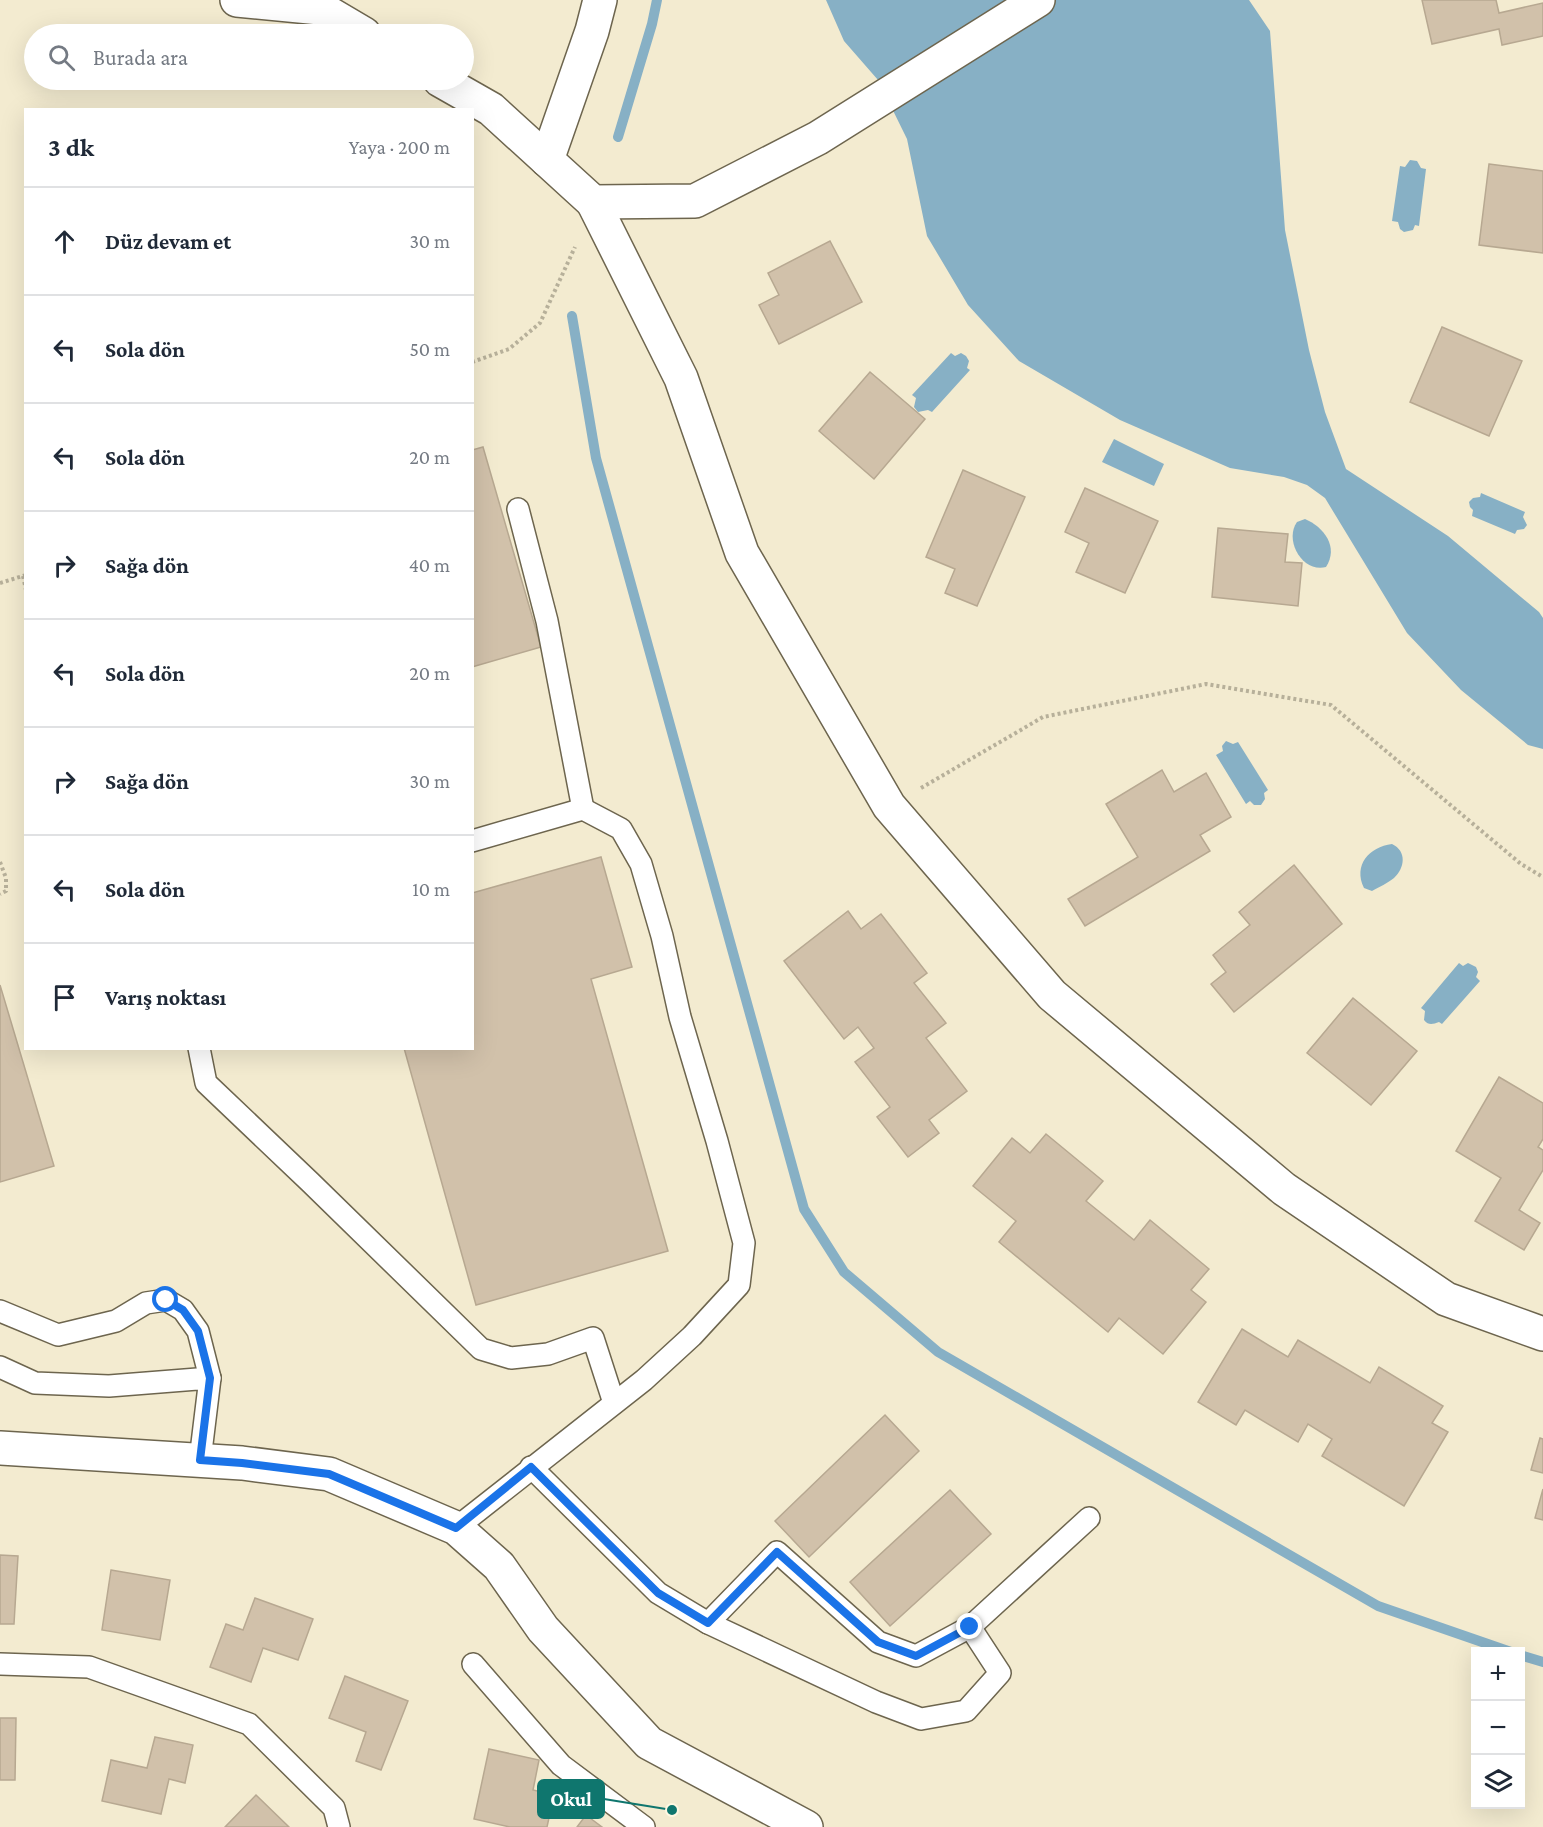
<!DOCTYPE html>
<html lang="tr">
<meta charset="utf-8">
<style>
:root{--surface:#fff;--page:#f2f2f3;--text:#1f2937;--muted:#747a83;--line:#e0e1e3}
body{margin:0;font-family:"Crimson Pro",serif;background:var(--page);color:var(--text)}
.controls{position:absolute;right:18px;bottom:18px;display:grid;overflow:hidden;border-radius:0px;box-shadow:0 6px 24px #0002}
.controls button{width:54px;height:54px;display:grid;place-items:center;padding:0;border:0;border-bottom:2px solid var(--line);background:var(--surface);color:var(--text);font:30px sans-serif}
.stop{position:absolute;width:18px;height:18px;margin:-14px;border:4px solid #1a73e8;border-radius:50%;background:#fff}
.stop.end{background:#1a73e8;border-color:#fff;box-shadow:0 2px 6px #0008}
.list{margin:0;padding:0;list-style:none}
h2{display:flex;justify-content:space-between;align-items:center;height:78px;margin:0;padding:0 24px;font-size:26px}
h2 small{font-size:20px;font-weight:400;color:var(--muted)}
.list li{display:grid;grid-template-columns:39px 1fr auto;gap:18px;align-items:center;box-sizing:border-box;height:108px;padding:0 24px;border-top:2px solid var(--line)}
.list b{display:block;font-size:22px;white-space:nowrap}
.list em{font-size:20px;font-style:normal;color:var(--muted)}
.icon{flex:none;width:33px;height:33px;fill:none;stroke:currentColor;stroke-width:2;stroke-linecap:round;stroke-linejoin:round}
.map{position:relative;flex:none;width:1543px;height:1827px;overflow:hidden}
.search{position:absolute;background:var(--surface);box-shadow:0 6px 24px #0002;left:24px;top:24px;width:450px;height:66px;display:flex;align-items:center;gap:15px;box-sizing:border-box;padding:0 21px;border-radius:33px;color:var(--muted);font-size:22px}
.panel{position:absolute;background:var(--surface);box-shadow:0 6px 24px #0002;left:24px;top:108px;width:450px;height:942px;border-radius:0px}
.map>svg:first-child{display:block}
</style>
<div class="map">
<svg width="1543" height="1827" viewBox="0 0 1543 1827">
<rect width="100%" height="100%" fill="#f3ebd0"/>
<g fill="#87b0c5">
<path d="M 826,0 L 1249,0 L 1270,31 L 1285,230 L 1309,350 L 1325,412 L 1346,469 L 1448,536 L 1539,612 L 1543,618 L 1543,749 L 1528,745 L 1461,690 L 1407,633 L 1325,498 L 1307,485 L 1284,477 L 1230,468 L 1120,420 L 1019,361 L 968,305 L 927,236 L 907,139 L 878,80 L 844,41 Z"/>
<path d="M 1410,160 L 1417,161 L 1421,168 L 1426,169 L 1419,226 L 1415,225 L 1413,230 L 1404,232 L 1400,229 L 1398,222 L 1392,221 L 1400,166 L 1405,167 Z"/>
<path d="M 951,353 L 955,356 L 961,353 L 966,356 L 969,361 L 967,368 L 970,370 L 932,412 L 928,410 L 918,412 L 914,407 L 916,398 L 912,395 Z"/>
<path d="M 1114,439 L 1164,464 L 1154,486 L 1102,462 Z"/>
<path d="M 1481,493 L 1525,512 L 1523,517 L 1527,525 L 1524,529 L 1517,530 L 1515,534 L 1472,516 L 1473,510 L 1470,507 L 1469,502 L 1473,498 L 1480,497 Z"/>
<path d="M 1305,519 C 1324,527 1339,547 1326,567 C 1302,573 1284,540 1297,522 Z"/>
<path d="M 1226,741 L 1233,744 L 1238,742 L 1268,790 L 1264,793 L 1265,799 L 1261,805 L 1254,805 L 1250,801 L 1246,804 L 1216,755 L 1223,751 L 1222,746 Z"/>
<path d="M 1392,844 C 1407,851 1405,868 1394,878 C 1388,883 1379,887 1372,891 L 1364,888 C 1353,865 1369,847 1392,844 Z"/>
<path d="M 1459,963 L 1463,966 L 1468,963 L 1476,967 L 1478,972 L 1476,977 L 1480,981 L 1442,1024 L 1439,1022 C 1433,1024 1429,1026 1424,1020 L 1425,1011 L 1421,1008 Z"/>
</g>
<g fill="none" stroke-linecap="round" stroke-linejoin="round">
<g stroke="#87b0c5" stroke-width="10">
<path d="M 618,137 L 652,24 L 657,0"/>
<path d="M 572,316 L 596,458 L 804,1209 L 844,1272 L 938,1352 L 1378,1606 L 1511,1652"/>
<path d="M 1520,1655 L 1543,1662"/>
</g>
</g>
<g fill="#d1c1aa" stroke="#b7a891" stroke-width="1.5">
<path d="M 1422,0 L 1496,0 L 1499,13 L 1543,3 L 1543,36 L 1502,45 L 1499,29 L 1432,44 Z"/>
<path d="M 1489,164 L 1543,171 L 1543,253 L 1479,245 Z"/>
<path d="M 830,241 L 862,302 L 779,344 L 759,305 L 779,295 L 768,273 Z"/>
<path d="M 1442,327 L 1522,361 L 1489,436 L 1410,402 Z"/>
<path d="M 870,372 L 925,419 L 874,479 L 819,431 Z"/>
<path d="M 483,447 L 541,647 L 472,667 L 472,450 Z"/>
<path d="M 963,470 L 1025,497 L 977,606 L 945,593 L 955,569 L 926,557 Z"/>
<path d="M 1085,488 L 1158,521 L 1125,593 L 1076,572 L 1089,543 L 1065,532 Z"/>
<path d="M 1218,528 L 1288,534 L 1285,562 L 1302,563 L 1298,606 L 1212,597 Z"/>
<path d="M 1162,770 L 1174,792 L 1206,773 L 1231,817 L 1200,835 L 1210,851 L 1085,926 L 1068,899 L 1138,857 L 1106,804 Z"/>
<path d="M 601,857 L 632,967 L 591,979 L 668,1251 L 476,1305 L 404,1048 L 472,1048 L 472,893 Z"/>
<path d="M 1294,865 L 1342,924 L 1234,1012 L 1211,984 L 1226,972 L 1213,955 L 1250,925 L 1239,912 Z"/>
<path d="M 848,911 L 861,929 L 881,914 L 927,973 L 914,983 L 946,1023 L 926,1038 L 967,1091 L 929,1120 L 939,1133 L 908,1157 L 877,1117 L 890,1107 L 855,1062 L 874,1048 L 858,1027 L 844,1039 L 784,961 Z"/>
<path d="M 0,985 L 54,1166 L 0,1182 Z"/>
<path d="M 1353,998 L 1417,1051 L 1371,1105 L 1307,1053 Z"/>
<path d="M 1499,1077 L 1543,1103 L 1543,1139 L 1538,1147 L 1543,1150 L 1543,1170 L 1519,1210 L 1540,1223 L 1524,1250 L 1475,1221 L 1501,1178 L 1456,1151 Z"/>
<path d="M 1046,1134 L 1103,1181 L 1086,1201 L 1134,1240 L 1150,1220 L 1209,1269 L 1191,1290 L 1206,1302 L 1163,1354 L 1119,1318 L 1108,1332 L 999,1242 L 1016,1221 L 973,1186 L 1012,1138 L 1030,1153 Z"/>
<path d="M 1242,1329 L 1288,1357 L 1298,1340 L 1370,1383 L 1379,1367 L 1443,1406 L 1432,1423 L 1448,1432 L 1404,1506 L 1322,1456 L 1332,1439 L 1308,1424 L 1298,1442 L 1245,1410 L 1236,1425 L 1198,1402 Z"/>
<path d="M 885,1415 L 919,1451 L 809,1557 L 775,1521 Z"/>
<path d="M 1540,1438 L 1543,1439 L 1543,1473 L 1531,1470 Z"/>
<path d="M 1543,1489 L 1543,1520 L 1535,1518 Z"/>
<path d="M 950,1490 L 991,1534 L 890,1626 L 850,1582 Z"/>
<path d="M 0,1555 L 18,1556 L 14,1624 L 0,1624 Z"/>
<path d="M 111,1570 L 170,1580 L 160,1640 L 102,1630 Z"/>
<path d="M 255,1598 L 313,1619 L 298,1660 L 263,1648 L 251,1682 L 210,1667 L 226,1624 L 243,1630 Z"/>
<path d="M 345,1676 L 408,1701 L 381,1770 L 356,1761 L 366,1732 L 329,1718 Z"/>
<path d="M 0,1718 L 16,1718 L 15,1780 L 0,1780 Z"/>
<path d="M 155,1737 L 193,1745 L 185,1783 L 169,1779 L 161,1814 L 102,1801 L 111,1760 L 147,1768 Z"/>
<path d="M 489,1749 L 539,1760 L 533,1790 L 554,1795 L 547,1827 L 510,1827 L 474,1819 Z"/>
<path d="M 256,1795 L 289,1827 L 225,1827 Z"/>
<path d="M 586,1815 L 602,1827 L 577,1827 Z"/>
</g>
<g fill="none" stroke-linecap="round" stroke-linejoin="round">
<g stroke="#6d654e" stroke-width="24">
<g id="lane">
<path d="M 518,509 L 547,621 L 583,809"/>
<path d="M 199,1048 L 206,1083 L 310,1182 L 481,1349 L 511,1358 L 548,1354 L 593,1338 L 614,1403"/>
<path d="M 0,1311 L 58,1335 L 116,1321 L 146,1303 L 166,1300 L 183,1310 L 198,1331 L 210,1378"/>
<path d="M 0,1367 L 35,1383 L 109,1386 L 210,1378 L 200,1460"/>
<path d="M 531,1467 L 658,1593 L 708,1623 L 876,1702 L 921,1719 L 966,1711 L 1000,1673 L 970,1627"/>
<path d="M 456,1528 L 644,1380 L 692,1336 L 739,1285 L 744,1243 L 717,1141 L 680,1017 L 662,936 L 641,864 L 621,829 L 583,809 L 472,841"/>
<path d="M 708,1623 L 777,1552 L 878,1642 L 916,1656 L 970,1627 L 1089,1518"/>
<path d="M 0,1664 L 89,1667 L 249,1724 L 334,1808 L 339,1827"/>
<path d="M 473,1664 L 561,1765 L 644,1827"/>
</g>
</g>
<g stroke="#6d654e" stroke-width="36">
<g id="street">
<path d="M 547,160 L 592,31 L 600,0"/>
<path d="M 593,202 L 681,378 L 742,553 L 889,806 L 1052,995 L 1284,1189 L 1446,1299 L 1543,1334"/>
</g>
</g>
<g stroke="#6d654e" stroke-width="36">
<g id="secondary">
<path d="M 237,0 L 320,8 L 364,34"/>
<path d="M 440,80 L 491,109 L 593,202 L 695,201 L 818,138 L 1038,0"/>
<path d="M 0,1448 L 242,1463 L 329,1474 L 456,1528 L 499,1566 L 543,1629 L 649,1743 L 806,1827"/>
</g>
</g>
<g stroke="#b7b09a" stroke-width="4" stroke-dasharray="3 3" stroke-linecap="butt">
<path d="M 472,362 L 509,349 L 540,323 L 575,247"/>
<path d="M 23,576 L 26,590"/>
<path d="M 0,583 L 26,575"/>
<path d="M 921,788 L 1043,717 L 1206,684 L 1331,705 L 1521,864 L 1543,877"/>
<path d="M 0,862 L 6,878 L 6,891 L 0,894"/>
</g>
<use href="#lane" stroke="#fff" stroke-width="21"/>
<use href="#street" stroke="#fff" stroke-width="33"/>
<use href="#secondary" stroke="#fff" stroke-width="33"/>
</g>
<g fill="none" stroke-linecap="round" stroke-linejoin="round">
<path stroke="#1a73e8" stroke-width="8" d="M 166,1300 L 183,1310 L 198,1331 L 210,1378 L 200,1460 L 242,1463 L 329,1474 L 456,1528 L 531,1467 L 658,1593 L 708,1623 L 777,1552 L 878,1642 L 916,1656 L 970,1627"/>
</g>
<path fill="none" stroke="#0f766e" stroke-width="2" d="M672 1810L604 1799"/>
<circle fill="#0f766e" stroke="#fff8e2" stroke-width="2" cx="672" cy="1810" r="6"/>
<rect fill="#0f766e" stroke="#0f766e" stroke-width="2" x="538" y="1780" width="66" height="38" rx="6"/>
<g font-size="20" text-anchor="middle" font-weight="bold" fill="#fff">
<text x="571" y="1806">Okul</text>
</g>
</svg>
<div class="controls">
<button>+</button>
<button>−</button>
<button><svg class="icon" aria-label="layers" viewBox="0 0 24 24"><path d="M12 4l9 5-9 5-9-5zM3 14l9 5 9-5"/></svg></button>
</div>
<div class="stop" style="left:166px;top:1300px"></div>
<div class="stop end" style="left:970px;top:1627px"></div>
<div class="search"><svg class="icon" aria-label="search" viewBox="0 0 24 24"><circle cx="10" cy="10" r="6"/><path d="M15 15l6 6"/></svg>Burada ara</div>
<section class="panel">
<h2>3 dk<small>Yaya · 200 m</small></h2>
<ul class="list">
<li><svg class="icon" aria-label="ahead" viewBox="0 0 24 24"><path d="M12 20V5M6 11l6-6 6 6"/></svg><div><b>Düz devam et</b></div><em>30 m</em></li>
<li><svg class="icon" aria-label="left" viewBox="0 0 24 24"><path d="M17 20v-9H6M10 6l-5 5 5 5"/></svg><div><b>Sola dön</b></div><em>50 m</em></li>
<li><svg class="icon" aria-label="left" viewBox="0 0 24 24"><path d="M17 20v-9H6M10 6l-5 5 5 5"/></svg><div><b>Sola dön</b></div><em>20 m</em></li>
<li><svg class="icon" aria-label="right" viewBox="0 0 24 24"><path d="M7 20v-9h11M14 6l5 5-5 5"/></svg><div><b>Sağa dön</b></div><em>40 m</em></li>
<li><svg class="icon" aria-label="left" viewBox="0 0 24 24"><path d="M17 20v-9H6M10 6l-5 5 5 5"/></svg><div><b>Sola dön</b></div><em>20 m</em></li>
<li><svg class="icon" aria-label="right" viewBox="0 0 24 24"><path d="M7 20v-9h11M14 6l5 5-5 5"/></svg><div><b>Sağa dön</b></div><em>30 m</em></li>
<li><svg class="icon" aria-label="left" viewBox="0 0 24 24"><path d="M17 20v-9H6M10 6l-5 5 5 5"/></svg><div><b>Sola dön</b></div><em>10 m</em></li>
<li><svg class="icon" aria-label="arrive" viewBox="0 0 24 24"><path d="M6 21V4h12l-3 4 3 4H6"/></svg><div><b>Varış noktası</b></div></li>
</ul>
</section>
</div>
